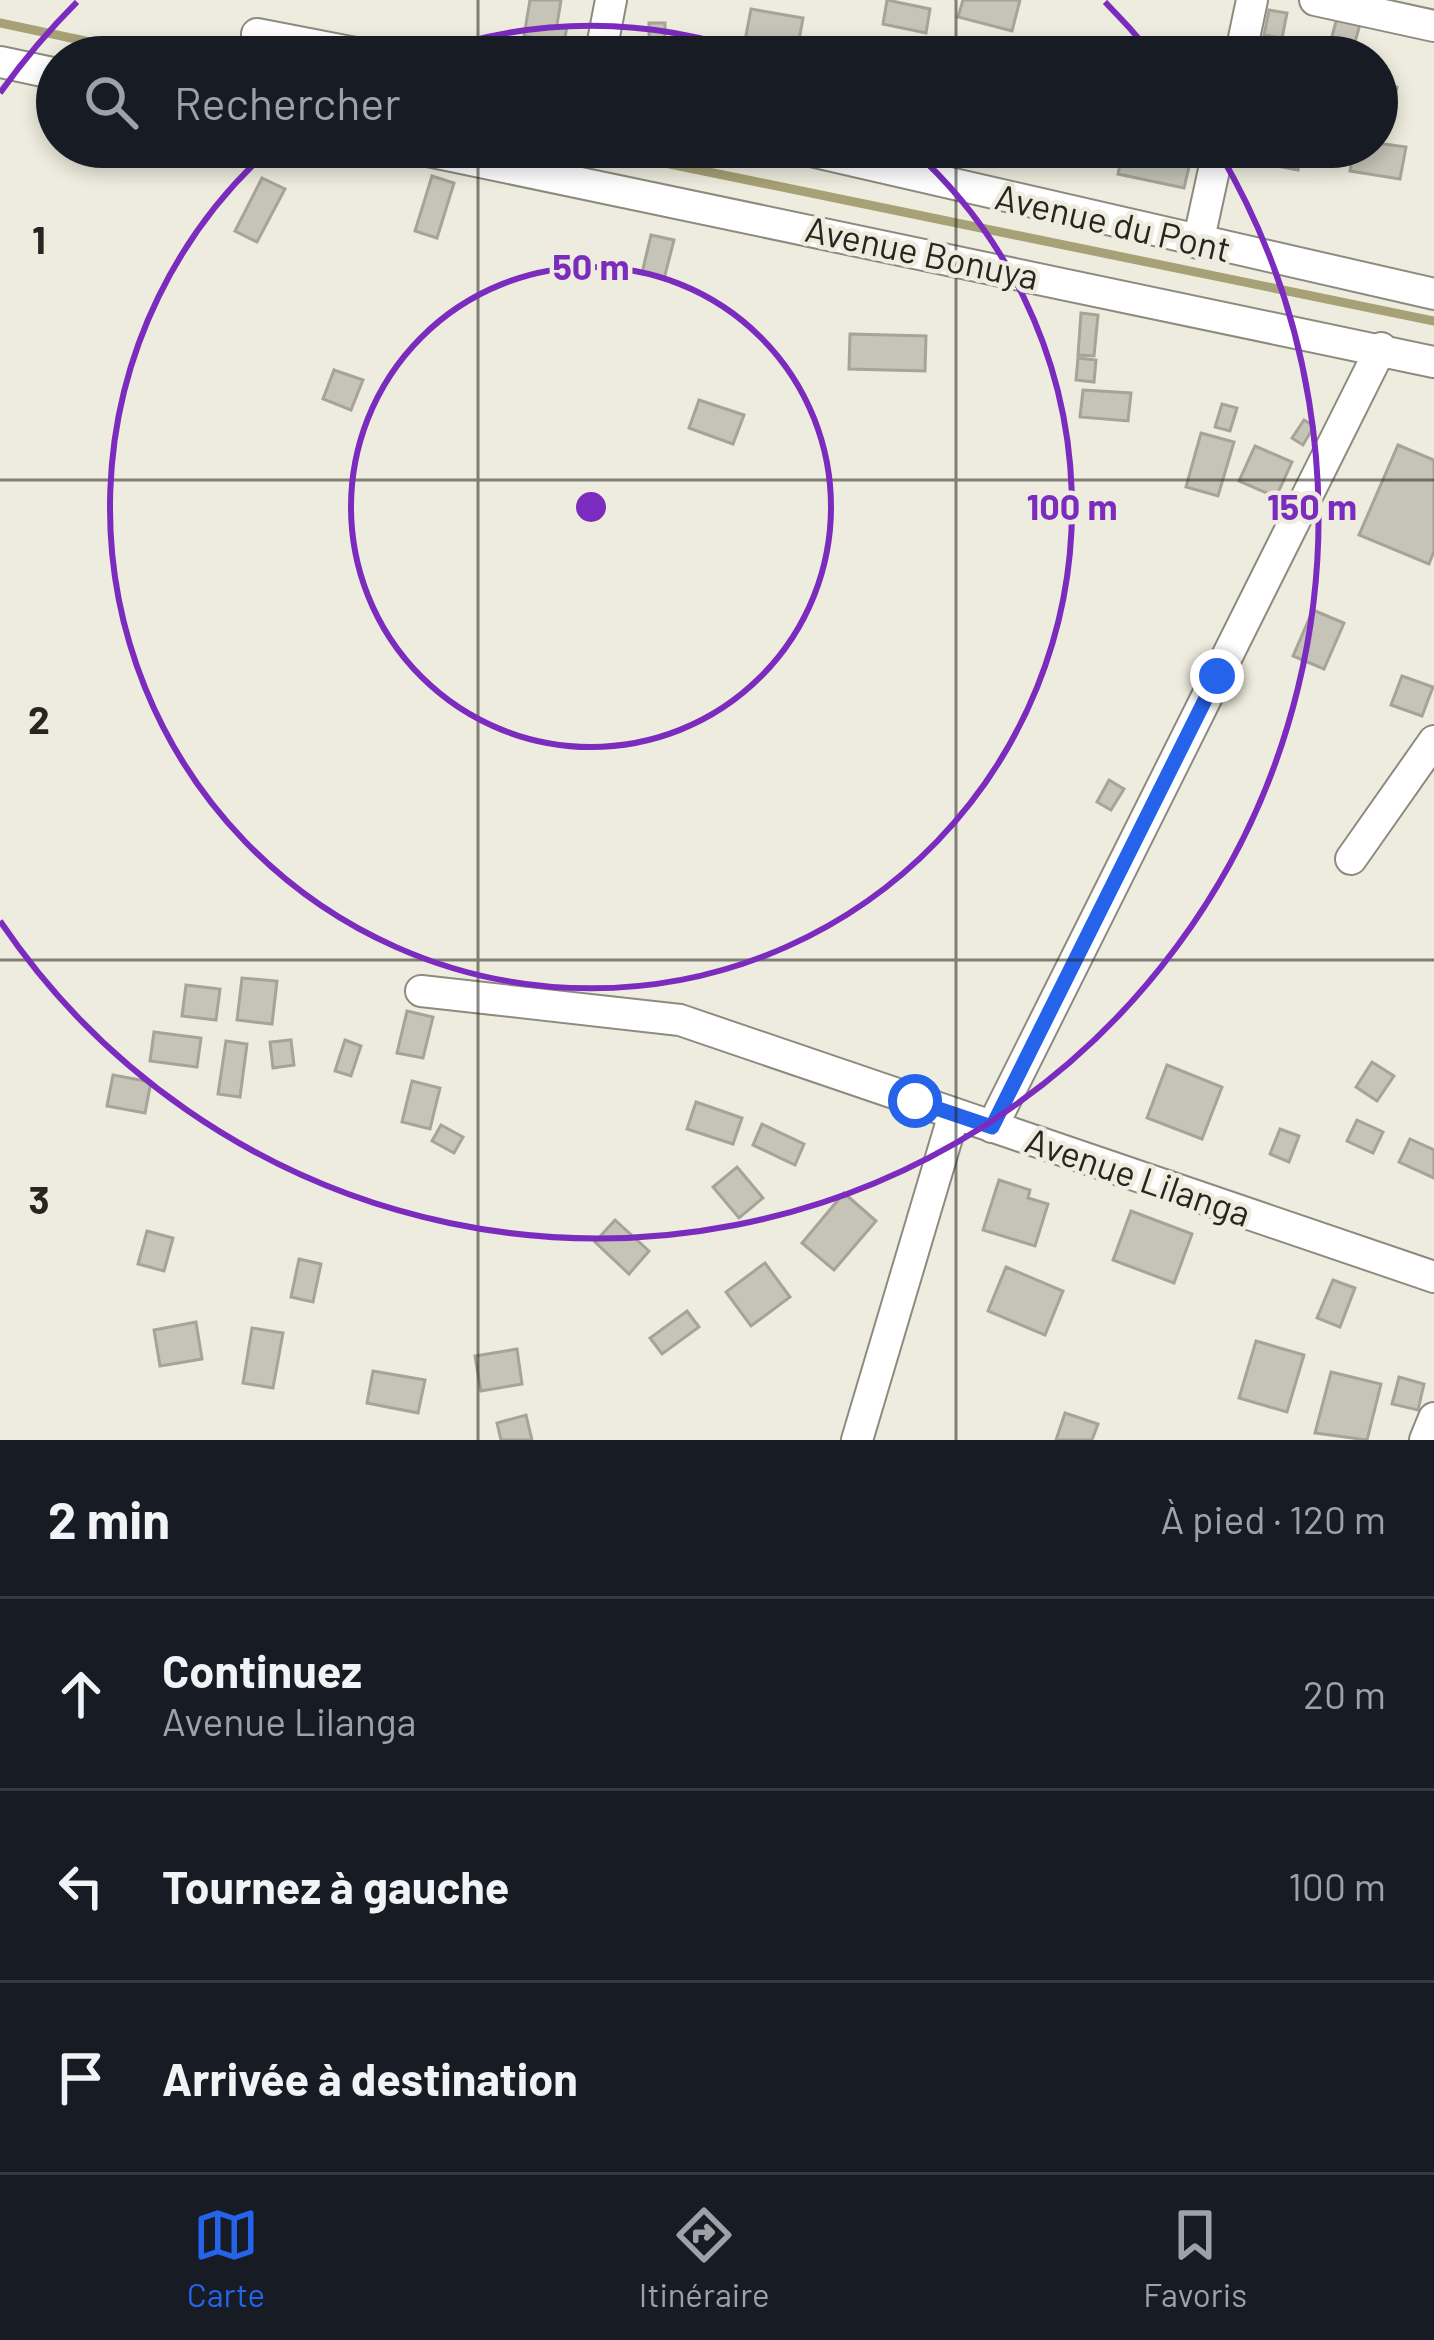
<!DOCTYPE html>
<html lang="fr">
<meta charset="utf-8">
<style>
:root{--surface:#171b24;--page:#20242c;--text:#f1f3f6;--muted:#9ea1a6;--line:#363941;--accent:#2563eb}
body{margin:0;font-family:Barlow,sans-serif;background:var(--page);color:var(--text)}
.stop{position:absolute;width:36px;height:36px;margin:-27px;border:9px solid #2563eb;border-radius:50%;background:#fff}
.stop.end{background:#2563eb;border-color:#fff;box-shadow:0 3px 12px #0008}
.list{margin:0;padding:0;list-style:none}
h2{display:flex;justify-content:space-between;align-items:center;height:156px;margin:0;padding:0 48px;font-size:51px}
h2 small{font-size:39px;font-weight:400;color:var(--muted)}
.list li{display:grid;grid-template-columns:78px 1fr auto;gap:36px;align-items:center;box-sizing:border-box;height:192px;padding:0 48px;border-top:3px solid var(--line)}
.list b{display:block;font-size:45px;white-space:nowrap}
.list p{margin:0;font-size:39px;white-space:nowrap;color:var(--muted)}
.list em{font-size:39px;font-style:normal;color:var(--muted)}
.icon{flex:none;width:66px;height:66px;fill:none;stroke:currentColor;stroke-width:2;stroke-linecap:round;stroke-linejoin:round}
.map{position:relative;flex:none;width:1434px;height:1440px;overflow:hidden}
.search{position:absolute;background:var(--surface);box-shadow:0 6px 18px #0003;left:36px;right:36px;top:36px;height:132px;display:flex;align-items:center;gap:30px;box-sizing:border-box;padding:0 42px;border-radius:66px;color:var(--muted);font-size:45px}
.sheet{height:732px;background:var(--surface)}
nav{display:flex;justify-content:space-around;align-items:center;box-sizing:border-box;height:168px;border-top:3px solid var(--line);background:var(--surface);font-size:33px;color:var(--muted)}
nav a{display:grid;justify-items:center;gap:6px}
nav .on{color:var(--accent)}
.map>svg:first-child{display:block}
</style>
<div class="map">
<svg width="1434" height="1440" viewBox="0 0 1434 1440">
<rect width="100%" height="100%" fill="#eeecde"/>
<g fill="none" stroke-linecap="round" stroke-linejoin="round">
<g stroke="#a6a176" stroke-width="9">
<path d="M 0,23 L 161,57"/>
<path d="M 587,147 L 1434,321"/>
</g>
</g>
<g fill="#c5c4b6" stroke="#a5a497" stroke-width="3">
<path d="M 530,0 L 561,0 L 557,25 L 567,27 L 564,42 L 524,36 Z"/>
<path d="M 887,0 L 930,9 L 926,33 L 883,24 Z"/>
<path d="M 963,0 L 1020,0 L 1012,31 L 958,17 Z"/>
<path d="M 751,9 L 803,18 L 796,57 L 762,57 L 763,49 L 744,46 Z"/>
<path d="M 1269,10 L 1287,13 L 1282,38 L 1264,35 Z"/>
<path d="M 1337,18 L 1360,24 L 1352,53 L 1329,47 Z"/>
<rect x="649" y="23" width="16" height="21"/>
<path d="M 1378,82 L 1397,87 L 1394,103 L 1377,99 Z"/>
<path d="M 1377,143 L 1406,147 L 1400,179 L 1350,171 L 1354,147 Z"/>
<path d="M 1124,147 L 1192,154 L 1184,188 L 1118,174 Z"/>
<path d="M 1248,147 L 1303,147 L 1298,170 L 1245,160 Z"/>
<path d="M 432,176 L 454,183 L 437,238 L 415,231 Z"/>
<path d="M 262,178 L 285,189 L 257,242 L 235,231 Z"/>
<path d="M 651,235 L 674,240 L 664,279 L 642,273 Z"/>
<path d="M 1081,313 L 1098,315 L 1094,356 L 1078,355 Z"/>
<path d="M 850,334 L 926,336 L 925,371 L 849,369 Z"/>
<path d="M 1078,358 L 1096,360 L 1094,382 L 1076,380 Z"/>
<path d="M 334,370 L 363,380 L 351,410 L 323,399 Z"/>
<path d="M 1083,390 L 1131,393 L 1128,421 L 1080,417 Z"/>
<path d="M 699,400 L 744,415 L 733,444 L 689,428 Z"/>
<path d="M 1222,404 L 1237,408 L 1230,431 L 1215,427 Z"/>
<path d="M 1304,420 L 1314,426 L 1303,445 L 1292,438 Z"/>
<path d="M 1201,433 L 1234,442 L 1218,496 L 1186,487 Z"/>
<path d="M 1398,445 L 1434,460 L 1434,551 L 1429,564 L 1359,535 Z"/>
<path d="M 1255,446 L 1292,462 L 1276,497 L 1239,481 Z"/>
<path d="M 1313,610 L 1344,623 L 1324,669 L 1293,656 Z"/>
<path d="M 1402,676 L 1433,687 L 1422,716 L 1391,705 Z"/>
<path d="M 1109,780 L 1124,789 L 1111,810 L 1097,802 Z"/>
<path d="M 242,978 L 277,981 L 272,1024 L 237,1020 Z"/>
<path d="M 186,985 L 220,989 L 216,1020 L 182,1016 Z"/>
<path d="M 407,1011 L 433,1017 L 423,1058 L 397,1053 Z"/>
<path d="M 154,1032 L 201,1038 L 197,1067 L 150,1061 Z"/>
<path d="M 291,1040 L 294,1065 L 273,1068 L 270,1042 Z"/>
<path d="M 345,1040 L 361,1046 L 351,1076 L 335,1071 Z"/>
<path d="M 226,1041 L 247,1044 L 240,1097 L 218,1094 Z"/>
<path d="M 1372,1062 L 1394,1076 L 1377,1101 L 1356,1087 Z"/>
<path d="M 1167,1065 L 1222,1087 L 1202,1139 L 1147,1118 Z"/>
<path d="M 113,1075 L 151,1082 L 145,1113 L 107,1106 Z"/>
<path d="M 412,1081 L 440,1088 L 430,1129 L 402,1122 Z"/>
<path d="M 696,1102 L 742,1118 L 733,1144 L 687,1129 Z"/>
<path d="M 1357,1120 L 1383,1132 L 1373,1153 L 1347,1141 Z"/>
<path d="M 762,1124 L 804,1144 L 795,1165 L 753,1145 Z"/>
<path d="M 441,1125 L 463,1137 L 454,1153 L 432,1141 Z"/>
<path d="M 1280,1129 L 1299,1136 L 1289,1162 L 1270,1154 Z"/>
<path d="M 1410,1139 L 1434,1150 L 1434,1178 L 1399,1162 Z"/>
<path d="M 737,1167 L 763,1198 L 739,1218 L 713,1187 Z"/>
<path d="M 999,1180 L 1030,1190 L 1028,1198 L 1048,1204 L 1035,1246 L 983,1230 Z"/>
<path d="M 844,1193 L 876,1221 L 834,1270 L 802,1243 Z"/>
<path d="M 1131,1211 L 1192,1234 L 1174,1283 L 1113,1260 Z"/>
<path d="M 615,1220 L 649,1251 L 629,1274 L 595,1242 Z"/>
<path d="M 147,1231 L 173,1238 L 164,1271 L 138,1264 Z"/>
<path d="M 299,1259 L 321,1264 L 313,1302 L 291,1297 Z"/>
<path d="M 765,1263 L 790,1297 L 751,1326 L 726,1292 Z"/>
<path d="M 1006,1267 L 1063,1291 L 1045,1335 L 988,1311 Z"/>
<path d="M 1333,1280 L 1355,1288 L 1340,1327 L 1317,1318 Z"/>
<path d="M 687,1311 L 699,1327 L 662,1354 L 650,1338 Z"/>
<path d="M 196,1322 L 202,1359 L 160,1366 L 154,1330 Z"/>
<path d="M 252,1328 L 283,1333 L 273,1388 L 243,1383 Z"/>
<path d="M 1256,1341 L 1304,1355 L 1287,1412 L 1239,1398 Z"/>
<path d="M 517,1349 L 522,1384 L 481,1391 L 475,1356 Z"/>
<path d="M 373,1371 L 425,1380 L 418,1413 L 367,1403 Z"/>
<path d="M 1331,1372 L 1381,1384 L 1367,1440 L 1315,1433 Z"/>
<path d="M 1399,1377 L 1424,1384 L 1418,1410 L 1392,1404 Z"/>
<path d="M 1065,1413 L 1098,1424 L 1092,1440 L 1056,1440 Z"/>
<path d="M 526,1415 L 532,1440 L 501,1440 L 497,1423 Z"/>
</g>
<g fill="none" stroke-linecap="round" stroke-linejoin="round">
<g stroke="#8c8b7e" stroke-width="34">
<g id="street">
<path d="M 1315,0 L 1434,26"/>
<path d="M 257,34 L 376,57"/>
<path d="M 600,57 L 611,0"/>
<path d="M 1240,57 L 1252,0"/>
<path d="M 0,62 L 57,74"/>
<path d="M 409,147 L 1434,362"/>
<path d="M 793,147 L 1434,294"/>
<path d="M 1198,243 L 1219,147"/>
<path d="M 1351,859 L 1434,741"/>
<path d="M 421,991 L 680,1020 L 1434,1277"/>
<path d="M 992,1127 L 1381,348"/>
<path d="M 857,1440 L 954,1114"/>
<path d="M 1425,1440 L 1434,1418"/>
</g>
</g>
<use href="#street" stroke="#fff" stroke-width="30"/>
</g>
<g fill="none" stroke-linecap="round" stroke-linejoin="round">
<path stroke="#2563eb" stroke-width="15" d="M 915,1101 L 992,1127 L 1217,676"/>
</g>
<path fill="none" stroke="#262621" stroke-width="3" stroke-opacity="0.55" d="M 478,0 L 478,57M 956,0 L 956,57M 478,147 L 478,1440M 956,147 L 956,1440M 0,480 L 1434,480M 0,960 L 1434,960"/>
<g fill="none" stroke="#7b2cbf" stroke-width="6">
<circle cx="591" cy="507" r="240"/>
<path d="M423 56A481 481 0 0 1 759 56M913 150A481 481 0 1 1 269 150"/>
<path d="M0 93A721 721 0 0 1 77 2M1105 2A721 721 0 0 1 1151 53M1219 152A721 721 0 0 1 0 921"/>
</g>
<g text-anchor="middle" stroke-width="9" stroke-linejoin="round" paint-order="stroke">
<g font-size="36" fill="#262621" stroke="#eeecde">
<text transform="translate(1113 223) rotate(13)" y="13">Avenue du Pont</text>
<text transform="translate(922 253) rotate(12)" y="13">Avenue Bonuya</text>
<text transform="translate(1138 1177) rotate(19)" y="13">Avenue Lilanga</text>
</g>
</g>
<g font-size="39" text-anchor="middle" font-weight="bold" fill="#262621" stroke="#eeecde" stroke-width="9" stroke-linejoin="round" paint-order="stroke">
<text x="39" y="254">1</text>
<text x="39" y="734">2</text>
<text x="39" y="1214">3</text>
</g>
<circle cx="591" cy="507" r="18" fill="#7b2cbf" stroke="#eeecde" stroke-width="6"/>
<g font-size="36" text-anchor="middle" font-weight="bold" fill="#7b2cbf" stroke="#eeecde" stroke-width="9" stroke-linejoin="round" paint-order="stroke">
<text x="591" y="280">50 m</text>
<text x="1072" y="520">100 m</text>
<text x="1312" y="520">150 m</text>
</g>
</svg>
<div class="stop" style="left:915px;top:1101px"></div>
<div class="stop end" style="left:1217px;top:676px"></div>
<div class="search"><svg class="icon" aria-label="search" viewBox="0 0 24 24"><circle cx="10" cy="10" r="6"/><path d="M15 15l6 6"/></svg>Rechercher</div>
</div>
<section class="sheet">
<h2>2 min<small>À pied · 120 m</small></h2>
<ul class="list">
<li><svg class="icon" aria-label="ahead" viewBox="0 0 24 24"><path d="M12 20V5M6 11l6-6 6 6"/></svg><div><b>Continuez</b><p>Avenue Lilanga</p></div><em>20 m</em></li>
<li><svg class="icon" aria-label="left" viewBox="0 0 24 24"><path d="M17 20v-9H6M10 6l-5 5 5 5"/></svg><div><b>Tournez à gauche</b></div><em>100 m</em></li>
<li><svg class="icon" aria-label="arrive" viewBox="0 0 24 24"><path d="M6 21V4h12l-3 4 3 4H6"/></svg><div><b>Arrivée à destination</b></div></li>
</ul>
</section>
<nav>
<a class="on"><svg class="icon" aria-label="map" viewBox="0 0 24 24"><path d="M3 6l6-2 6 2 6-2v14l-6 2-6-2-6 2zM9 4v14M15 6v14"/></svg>Carte</a>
<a><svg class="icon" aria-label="directions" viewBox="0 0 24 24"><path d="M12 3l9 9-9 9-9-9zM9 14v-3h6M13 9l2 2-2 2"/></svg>Itinéraire</a>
<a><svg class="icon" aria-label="saved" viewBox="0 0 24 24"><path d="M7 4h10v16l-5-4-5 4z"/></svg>Favoris</a>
</nav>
